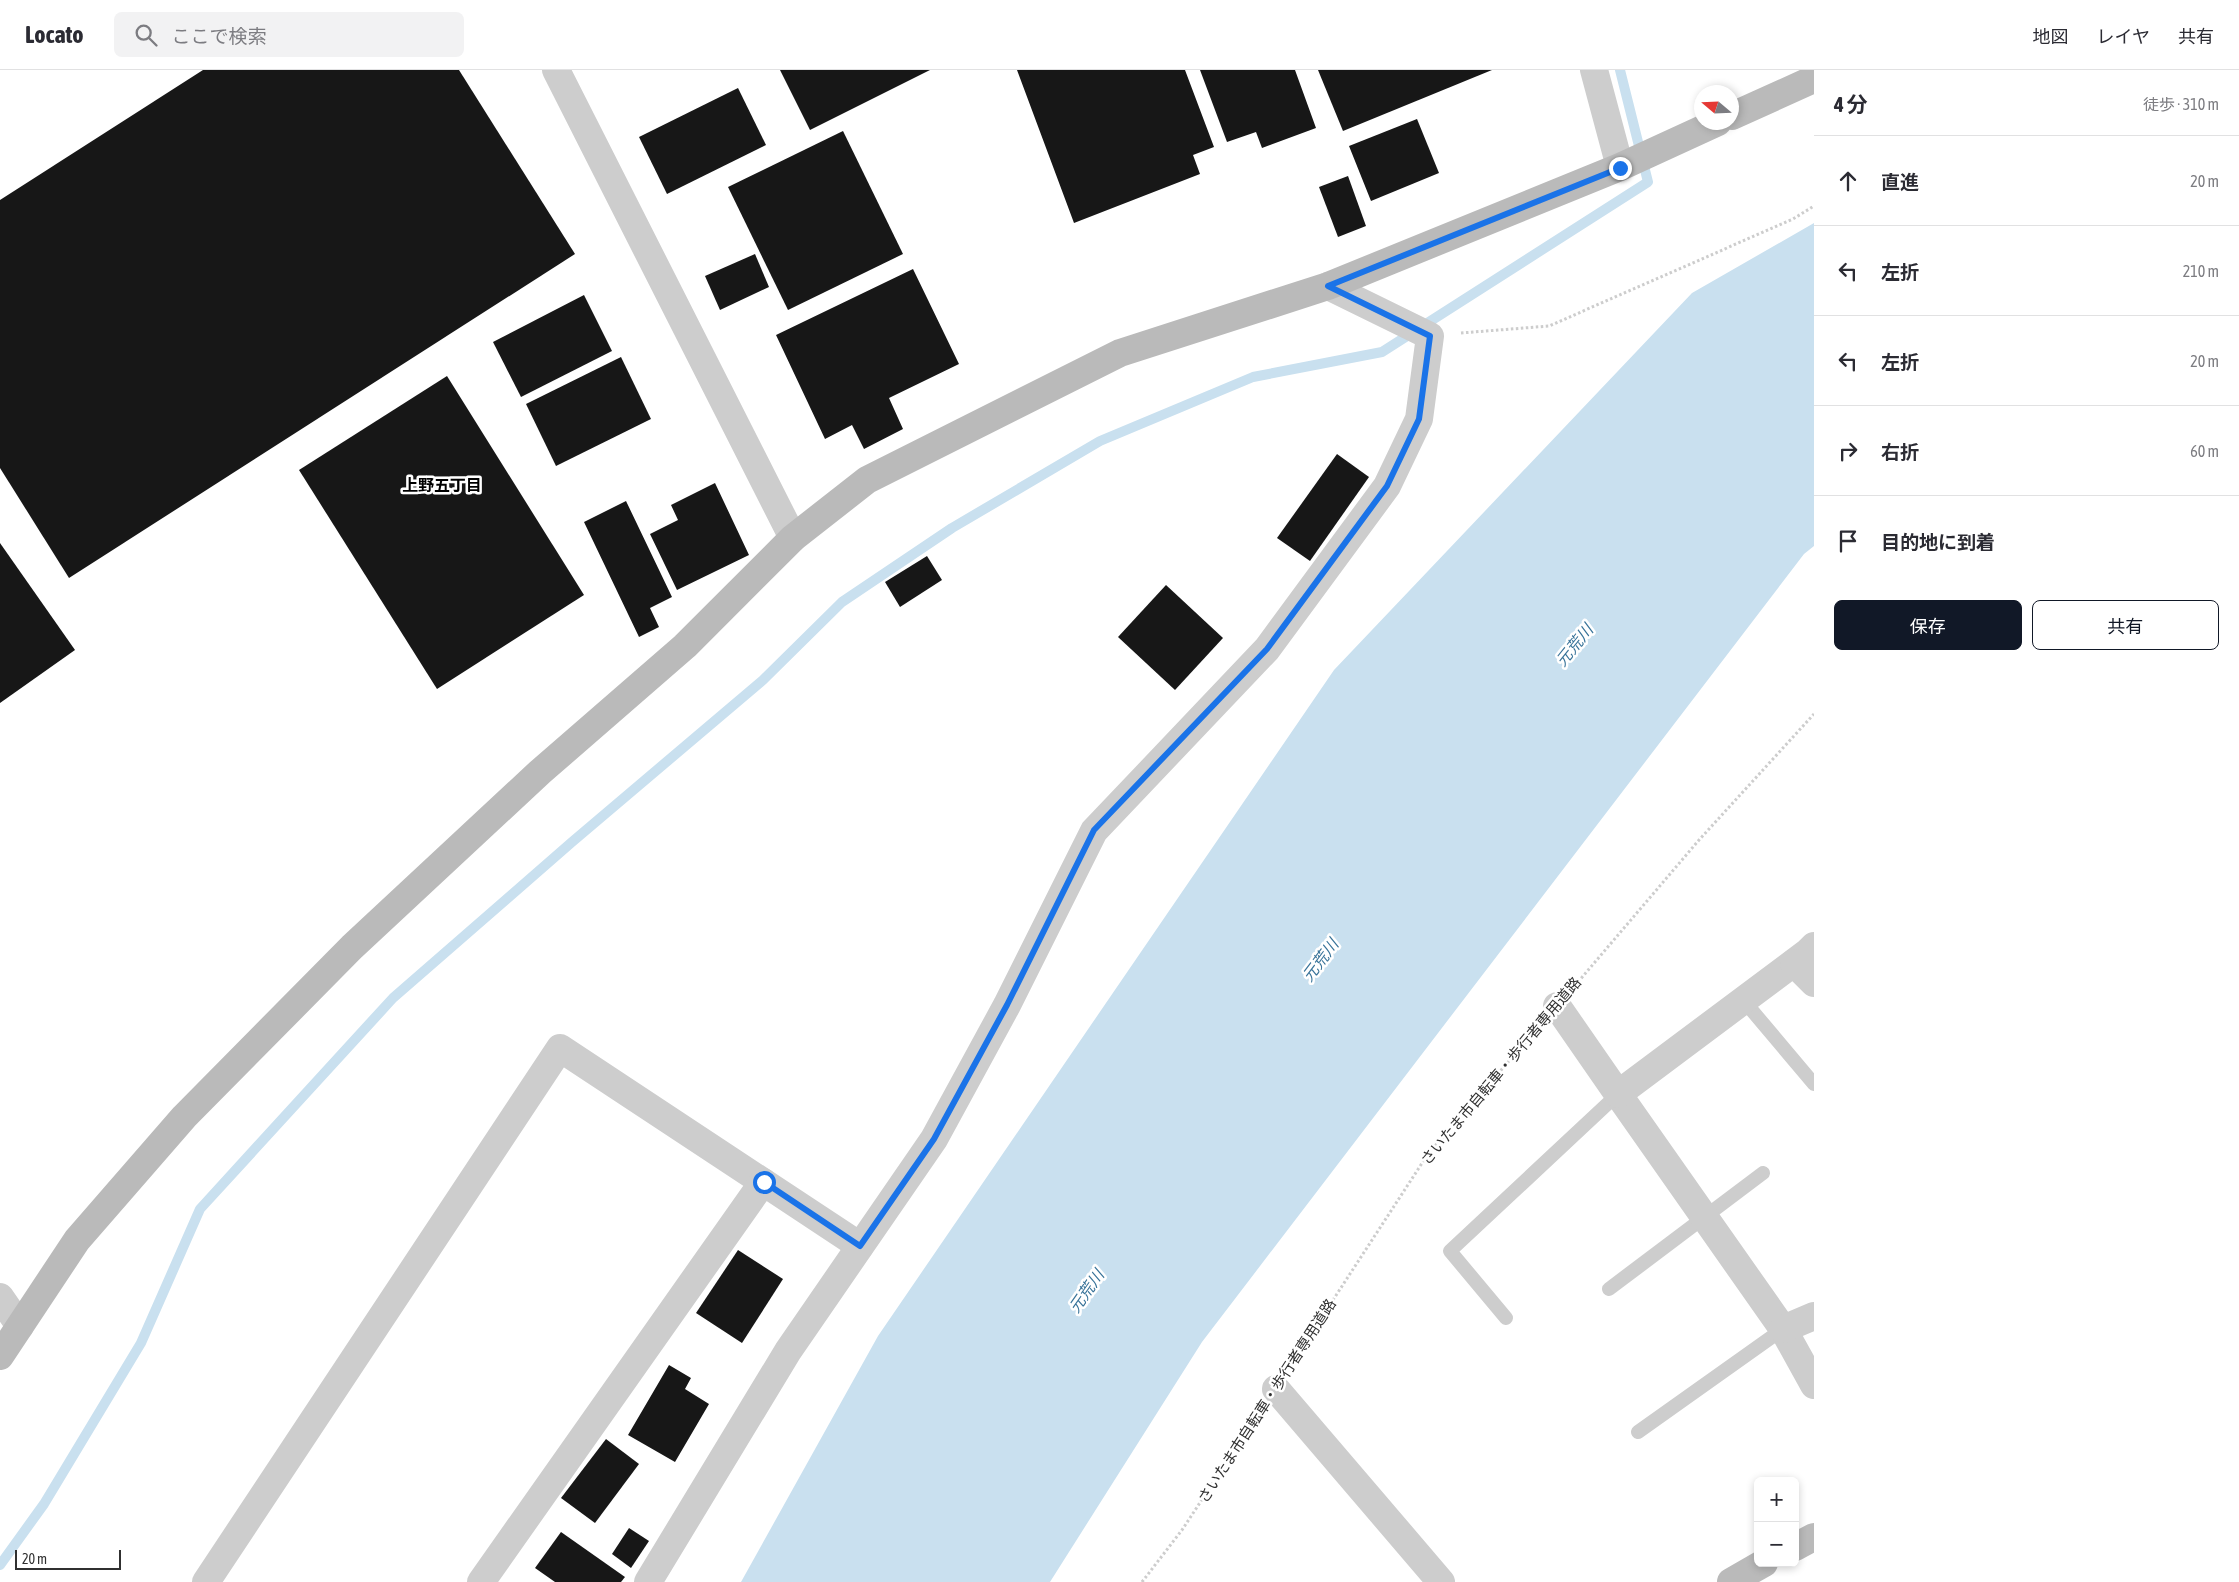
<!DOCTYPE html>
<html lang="ja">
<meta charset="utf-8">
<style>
:root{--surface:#fff;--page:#f2f2f3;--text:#2b2b33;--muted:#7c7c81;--line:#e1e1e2;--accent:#111827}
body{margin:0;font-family:"Asap Condensed","Noto Sans JP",sans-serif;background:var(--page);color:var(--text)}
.controls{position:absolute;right:15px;bottom:15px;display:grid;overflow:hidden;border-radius:8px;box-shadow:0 2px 8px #0003}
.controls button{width:45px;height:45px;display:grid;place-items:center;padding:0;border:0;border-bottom:1px solid var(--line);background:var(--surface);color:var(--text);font:25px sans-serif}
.compass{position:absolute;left:1694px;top:15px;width:45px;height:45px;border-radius:50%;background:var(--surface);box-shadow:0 2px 8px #0003;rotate:289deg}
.scale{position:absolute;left:15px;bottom:12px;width:106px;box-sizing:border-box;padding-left:5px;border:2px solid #303030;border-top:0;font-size:14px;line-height:18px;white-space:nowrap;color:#303030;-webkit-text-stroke:4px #fff;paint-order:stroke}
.stop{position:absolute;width:15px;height:15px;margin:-11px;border:4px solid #1a73e8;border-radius:50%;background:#fff}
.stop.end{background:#1a73e8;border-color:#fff;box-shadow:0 1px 5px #0008}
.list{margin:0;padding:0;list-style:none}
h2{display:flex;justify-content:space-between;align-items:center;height:65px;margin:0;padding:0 20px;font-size:21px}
h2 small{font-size:16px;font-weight:400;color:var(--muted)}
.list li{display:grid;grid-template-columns:32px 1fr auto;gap:15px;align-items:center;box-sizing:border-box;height:90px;padding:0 20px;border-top:1px solid var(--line)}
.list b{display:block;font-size:19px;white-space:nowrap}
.list em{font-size:16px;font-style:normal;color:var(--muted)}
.actions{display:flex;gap:10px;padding:15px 20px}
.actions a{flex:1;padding:11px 0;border:1px solid var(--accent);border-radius:8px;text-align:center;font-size:18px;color:var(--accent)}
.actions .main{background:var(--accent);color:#fff}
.icon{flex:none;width:28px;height:28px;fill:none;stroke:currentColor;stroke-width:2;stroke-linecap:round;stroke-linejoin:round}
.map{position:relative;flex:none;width:1814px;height:1512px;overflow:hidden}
header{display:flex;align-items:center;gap:30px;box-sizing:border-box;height:70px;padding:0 25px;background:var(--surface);border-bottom:1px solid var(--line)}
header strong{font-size:24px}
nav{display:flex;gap:28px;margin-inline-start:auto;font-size:18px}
.search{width:350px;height:45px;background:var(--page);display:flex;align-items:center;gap:12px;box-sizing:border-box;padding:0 18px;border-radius:8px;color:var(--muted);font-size:19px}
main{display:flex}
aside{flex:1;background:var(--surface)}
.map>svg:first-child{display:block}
</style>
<header>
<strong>Locato</strong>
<div class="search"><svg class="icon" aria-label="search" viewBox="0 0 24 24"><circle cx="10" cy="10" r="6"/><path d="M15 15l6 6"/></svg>ここで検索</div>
<nav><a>地図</a><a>レイヤ</a><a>共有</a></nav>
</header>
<main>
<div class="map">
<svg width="1814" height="1512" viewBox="0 0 1814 1512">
<rect width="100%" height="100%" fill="#fff"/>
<path fill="#c9e0ef" d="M 1814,153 L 1814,476 L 1804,484 L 1202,1272 L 1050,1512 L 741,1512 L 878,1266 L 1334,600 L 1692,223 Z"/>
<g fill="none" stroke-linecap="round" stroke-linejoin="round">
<path stroke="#c9e0ef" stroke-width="10" d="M 0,1495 L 44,1434 L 141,1273 L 200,1139 L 393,928 L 572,772 L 763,610 L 842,532 L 952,458 L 1100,371 L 1253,307 L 1382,282 L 1648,112 L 1620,0"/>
</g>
<g fill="#171717">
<path d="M 203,0 L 459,0 L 575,184 L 69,508 L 0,398 L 0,130 Z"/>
<path d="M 780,0 L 930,0 L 810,60 Z"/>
<path d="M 1017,0 L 1185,0 L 1214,77 L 1193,85 L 1200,104 L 1074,153 Z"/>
<path d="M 1200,0 L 1295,0 L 1316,58 L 1262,78 L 1256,62 L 1227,72 Z"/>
<path d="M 1318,0 L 1492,0 L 1343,61 Z"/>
<path d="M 738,18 L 766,75 L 667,124 L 639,67 Z"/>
<path d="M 1417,49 L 1439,103 L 1371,131 L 1349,76 Z"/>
<path d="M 843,61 L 903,184 L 788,240 L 728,117 Z"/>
<path d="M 1348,106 L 1366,156 L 1338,167 L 1319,117 Z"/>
<path d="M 755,184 L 769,217 L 720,240 L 705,206 Z"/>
<path d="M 913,199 L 959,294 L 889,328 L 903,359 L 864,379 L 852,355 L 825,369 L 776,265 Z"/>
<path d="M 584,225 L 612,281 L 521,327 L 493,272 Z"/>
<path d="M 621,287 L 651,349 L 556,396 L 526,334 Z"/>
<path d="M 447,306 L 584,525 L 437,619 L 299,400 Z"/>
<path d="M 1337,384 L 1369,407 L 1310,491 L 1277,468 Z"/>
<path d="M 715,413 L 749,485 L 677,520 L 650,464 L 678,450 L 671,435 Z"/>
<path d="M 626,431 L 672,527 L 650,538 L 659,557 L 639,567 L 584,452 Z"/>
<path d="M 0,473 L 75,580 L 0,633 Z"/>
<path d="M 927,486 L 942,510 L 900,537 L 885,512 Z"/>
<path d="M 1166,515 L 1223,568 L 1175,620 L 1118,567 Z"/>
<path d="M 738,1180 L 783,1209 L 742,1273 L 696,1243 Z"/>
<path d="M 669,1295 L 691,1308 L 685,1319 L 709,1334 L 675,1392 L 628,1365 Z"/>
<path d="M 606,1369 L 639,1394 L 595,1453 L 561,1428 Z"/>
<path d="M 629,1458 L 649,1471 L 631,1498 L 612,1484 Z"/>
<path d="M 561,1462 L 625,1507 L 621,1512 L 555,1512 L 535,1498 Z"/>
</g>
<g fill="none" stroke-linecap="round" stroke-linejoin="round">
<g stroke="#cdcdcd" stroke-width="3" stroke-dasharray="2.5 2.5" stroke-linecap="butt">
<path d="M 1461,263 L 1549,256 L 1793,149 L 1814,136"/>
<path d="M 1578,912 L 1699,770 L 1814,644"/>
<path d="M 1292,1293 L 1428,1084 L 1536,960"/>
<path d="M 1142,1512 L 1182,1460 L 1257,1346"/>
</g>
<g stroke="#cdcdcd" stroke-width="14">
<path d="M 1744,931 L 1814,1014"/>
<path d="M 1609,1219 L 1763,1103"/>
<path d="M 1506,1248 L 1450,1181 L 1618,1024"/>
<path d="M 1638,1362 L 1783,1259"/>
</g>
<g stroke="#cdcdcd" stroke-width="28">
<path d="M 556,0 L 793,468"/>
<path d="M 1594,0 L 1620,97"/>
<path d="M 1814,876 L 1808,882 L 1618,1024 L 1783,1259 L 1814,1315"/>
<path d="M 1794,893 L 1814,913"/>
<path d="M 1557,936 L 1618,1024"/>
<path d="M 0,1227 L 20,1256"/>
<path d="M 1783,1259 L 1814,1246"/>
<path d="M 1276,1319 L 1441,1512"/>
<path d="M 206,1512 L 560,978 L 763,1112"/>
<path d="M 481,1512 L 763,1112 L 860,1176"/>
<path d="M 648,1512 L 788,1281 L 934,1069 L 1007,935 L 1094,761 L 1267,579 L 1387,416 L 1419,349 L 1430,266 L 1328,216"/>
</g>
<g stroke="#bababa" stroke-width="28">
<path d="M 1732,46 L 1814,9"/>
<path d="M 0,1286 L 77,1170 L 184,1047 L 352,877 L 540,702 L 685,576 L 793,468 L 867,410 L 1120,283 L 1328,216 L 1620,97 L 1718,52"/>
<path d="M 1795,1477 L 1814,1467"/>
<path d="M 1731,1512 L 1764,1493"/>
</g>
</g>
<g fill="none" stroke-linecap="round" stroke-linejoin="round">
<path stroke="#1a73e8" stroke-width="6" d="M 764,1112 L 860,1176 L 934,1069 L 1007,935 L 1094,760 L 1267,579 L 1387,416 L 1419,349 L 1430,266 L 1328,216 L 1620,98"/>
</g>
<g text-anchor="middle" stroke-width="5" stroke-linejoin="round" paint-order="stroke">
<g font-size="15" fill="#303030" stroke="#fff">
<text transform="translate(1501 1001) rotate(-50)" y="5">さいたま市自転車・歩行者専用道路</text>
<text transform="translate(1267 1331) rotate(-57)" y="5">さいたま市自転車・歩行者専用道路</text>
</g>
<g font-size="16" font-weight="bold" fill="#000" stroke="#fff">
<text x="442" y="421">上野五丁目</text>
</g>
<g font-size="16" font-style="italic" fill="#387399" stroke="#fff">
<text transform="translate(1574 575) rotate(-51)" y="6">元荒川</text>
<text transform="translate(1320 890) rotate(-53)" y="6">元荒川</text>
<text transform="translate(1086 1221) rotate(-55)" y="6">元荒川</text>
</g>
</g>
</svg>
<div class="controls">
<button>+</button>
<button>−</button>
</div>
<svg class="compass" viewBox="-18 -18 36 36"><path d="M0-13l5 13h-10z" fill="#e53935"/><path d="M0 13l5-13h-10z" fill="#7c7c81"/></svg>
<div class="scale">20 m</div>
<div class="stop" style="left:764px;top:1112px"></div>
<div class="stop end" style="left:1620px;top:98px"></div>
</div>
<aside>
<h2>4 分<small>徒歩 · 310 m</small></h2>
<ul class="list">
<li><svg class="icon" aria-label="ahead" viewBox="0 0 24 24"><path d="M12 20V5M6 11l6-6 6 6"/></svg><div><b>直進</b></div><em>20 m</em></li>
<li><svg class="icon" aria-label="left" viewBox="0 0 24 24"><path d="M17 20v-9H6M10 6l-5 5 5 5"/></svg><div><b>左折</b></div><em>210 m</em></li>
<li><svg class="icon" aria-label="left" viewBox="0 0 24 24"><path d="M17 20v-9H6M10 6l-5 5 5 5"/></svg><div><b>左折</b></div><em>20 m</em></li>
<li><svg class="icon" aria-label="right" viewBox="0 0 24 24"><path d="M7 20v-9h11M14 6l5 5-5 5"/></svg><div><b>右折</b></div><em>60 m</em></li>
<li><svg class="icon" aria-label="arrive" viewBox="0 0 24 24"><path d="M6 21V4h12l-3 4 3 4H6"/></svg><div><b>目的地に到着</b></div></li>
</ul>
<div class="actions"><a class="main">保存</a><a>共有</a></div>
</aside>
</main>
